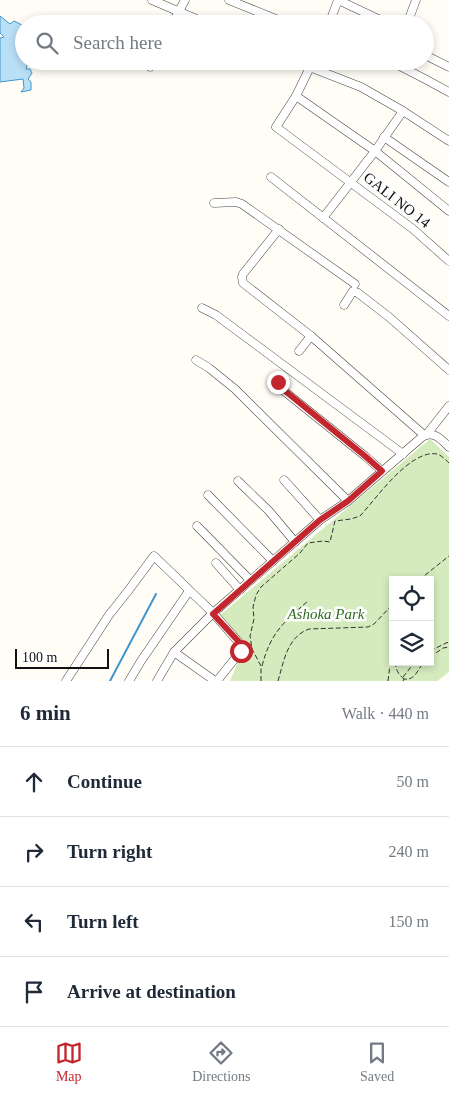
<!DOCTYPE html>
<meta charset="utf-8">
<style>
:root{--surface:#fff;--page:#f2f2f3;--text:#1f2937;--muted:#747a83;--line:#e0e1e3;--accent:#c4262e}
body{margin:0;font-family:Georgia,serif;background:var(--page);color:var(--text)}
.controls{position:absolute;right:15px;bottom:15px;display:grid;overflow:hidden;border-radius:0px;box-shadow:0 2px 8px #0003}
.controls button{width:45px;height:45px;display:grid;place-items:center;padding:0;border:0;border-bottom:1px solid var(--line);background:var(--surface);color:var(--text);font:25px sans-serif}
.scale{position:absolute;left:15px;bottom:12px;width:94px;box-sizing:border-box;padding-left:5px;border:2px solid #111;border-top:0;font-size:14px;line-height:18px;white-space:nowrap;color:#111;-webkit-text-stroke:4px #fff;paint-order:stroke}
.stop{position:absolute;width:15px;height:15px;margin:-11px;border:4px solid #c4262e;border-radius:50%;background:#fff}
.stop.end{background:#c4262e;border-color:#fff;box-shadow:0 1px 5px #0008}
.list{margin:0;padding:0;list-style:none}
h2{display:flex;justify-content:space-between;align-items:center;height:65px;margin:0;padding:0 20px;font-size:21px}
h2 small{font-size:16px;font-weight:400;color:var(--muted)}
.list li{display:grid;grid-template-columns:32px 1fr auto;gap:15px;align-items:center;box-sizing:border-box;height:70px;padding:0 20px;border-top:1px solid var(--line)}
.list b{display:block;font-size:19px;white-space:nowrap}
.list em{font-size:16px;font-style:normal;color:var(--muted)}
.icon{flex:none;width:28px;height:28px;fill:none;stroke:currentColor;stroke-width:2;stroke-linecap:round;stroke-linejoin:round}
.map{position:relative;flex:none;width:449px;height:681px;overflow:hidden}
.search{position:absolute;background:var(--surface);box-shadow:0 2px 8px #0003;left:15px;right:15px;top:15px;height:55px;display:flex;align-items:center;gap:12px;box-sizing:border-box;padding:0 18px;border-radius:28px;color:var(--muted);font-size:19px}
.sheet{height:345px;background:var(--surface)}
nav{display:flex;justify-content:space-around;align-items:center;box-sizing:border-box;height:70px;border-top:1px solid var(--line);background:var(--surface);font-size:14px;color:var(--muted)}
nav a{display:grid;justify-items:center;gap:2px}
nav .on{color:var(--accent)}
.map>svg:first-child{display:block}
</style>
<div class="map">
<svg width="449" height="681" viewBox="0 0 449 681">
<rect width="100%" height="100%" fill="#fffdf5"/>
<path fill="#d5ebbd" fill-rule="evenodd" d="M 430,439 L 449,457 L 449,672 L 437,681 L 230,681 L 245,646 L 220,615 ZM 393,580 L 430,580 L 430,662 L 393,662 Z"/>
<path fill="#b9e0f7" stroke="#3f96cf" d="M 0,16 L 10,24 L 14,21 L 24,26 L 24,61 L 28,61 L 26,69 L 30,69 L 32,73 L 28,79 L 31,82 L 31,90 L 21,92 L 24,88 L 23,79 L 0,82 L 0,38 L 4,37 L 0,33 Z"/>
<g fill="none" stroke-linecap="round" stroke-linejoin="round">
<path stroke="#3f96cf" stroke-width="2" d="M 110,681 L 156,594"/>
<g stroke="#444" stroke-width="9">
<g id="minor">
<path d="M 152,0 L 208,24"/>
<path d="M 229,0 L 288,24"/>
<path d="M 338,0 L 389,24"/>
<path d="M 172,24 L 185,0"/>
<path d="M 329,24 L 338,0"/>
<path d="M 407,24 L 416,0"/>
<path d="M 425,55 L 449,67"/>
<path d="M 294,61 L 361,87 L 403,111 L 449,141"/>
<path d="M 313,61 L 296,96 L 276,127 L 413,229 L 449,261"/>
<path d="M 390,61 L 425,79 L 449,92"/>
<path d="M 150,67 L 153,61"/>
<path d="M 296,96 L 375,151 L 449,211"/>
<path d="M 384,137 L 449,182"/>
<path d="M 271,177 L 449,316"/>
<path d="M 214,203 L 236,202 L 242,204 L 355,284"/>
<path d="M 323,218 L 375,151 L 403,111"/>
<path d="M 279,229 L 243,274 L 242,277 L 243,283 L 311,336 L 424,435"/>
<path d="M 344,305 L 353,291 L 358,293 L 389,317 L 449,370"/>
<path d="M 202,308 L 216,315 L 403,454"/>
<path d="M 299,351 L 311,336"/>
<path d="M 196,360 L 209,368 L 235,389 L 348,501"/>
<path d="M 279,380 L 278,382 L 279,387 L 365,456 L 382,471"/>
<path d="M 427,434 L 449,406"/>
<path d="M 284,480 L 320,520"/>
<path d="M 238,481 L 269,511 L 295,542"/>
<path d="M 208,495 L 273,561"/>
<path d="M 197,526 L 250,580"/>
<path d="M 216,563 L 240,590"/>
<path d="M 174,652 L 215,681"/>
<path d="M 66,681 L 109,615 L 128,591 L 154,556 L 213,613 L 242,646 L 241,651 L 217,681"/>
<path d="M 129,681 L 141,661 L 189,591"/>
<path d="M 157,681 L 174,652 L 213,613 L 320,520 L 348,501 L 422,437 C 433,430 441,439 449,447"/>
</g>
</g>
<g stroke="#333" stroke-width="1" stroke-dasharray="5 2.5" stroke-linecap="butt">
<path d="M 419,580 L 449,556"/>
<path d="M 430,651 L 446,643 L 449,642"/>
<path d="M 430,657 L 443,648 L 449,647"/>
<path d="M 396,662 C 395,669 398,674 404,679"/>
<path d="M 262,666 C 271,632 283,623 308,601"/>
<path d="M 403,677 L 415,662"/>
<path d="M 261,681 L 261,666 L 252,649 L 250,636 L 254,619 L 253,607 L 256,595 L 261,587 L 300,553 L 308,543 L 323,541 L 330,542 L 335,521 L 351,519 L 360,516 C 376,499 410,449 437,454 C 441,455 446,460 449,463"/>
<path d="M 278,681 C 284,661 287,637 309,629 L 368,627 L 374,624 L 393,604"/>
<path d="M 388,681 L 390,665 L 393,659"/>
<path d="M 403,681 L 404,679 C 415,681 418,669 424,662"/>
</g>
<use href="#minor" stroke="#fff" stroke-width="8"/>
</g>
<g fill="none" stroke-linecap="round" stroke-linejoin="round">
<path stroke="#c4262e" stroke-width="6" d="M 241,651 L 242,648 L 241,644 L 213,614 L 320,520 L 348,501 L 382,471 L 365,456 L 279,386 L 278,382"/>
</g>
<g text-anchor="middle" stroke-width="5" stroke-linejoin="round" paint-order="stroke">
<g font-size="15" fill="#111" stroke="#fff">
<text transform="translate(397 200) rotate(38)" y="5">GALI NO 14</text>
</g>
<g font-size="15" font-style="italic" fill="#2f6b1f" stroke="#fff">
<text x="326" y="619">Ashoka Park</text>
</g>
</g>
</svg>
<div class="controls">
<button><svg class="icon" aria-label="locate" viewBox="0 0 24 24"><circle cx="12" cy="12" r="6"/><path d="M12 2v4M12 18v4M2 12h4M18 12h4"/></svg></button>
<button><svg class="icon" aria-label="layers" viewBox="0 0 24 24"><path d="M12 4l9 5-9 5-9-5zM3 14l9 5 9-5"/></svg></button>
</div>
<div class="scale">100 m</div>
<div class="stop" style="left:241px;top:651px"></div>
<div class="stop end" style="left:278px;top:382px"></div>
<div class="search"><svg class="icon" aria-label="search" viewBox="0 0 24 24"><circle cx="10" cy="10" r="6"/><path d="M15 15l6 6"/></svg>Search here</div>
</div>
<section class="sheet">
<h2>6 min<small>Walk · 440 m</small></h2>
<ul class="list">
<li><svg class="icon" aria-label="ahead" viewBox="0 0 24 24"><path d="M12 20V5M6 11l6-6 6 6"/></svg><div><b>Continue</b></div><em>50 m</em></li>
<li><svg class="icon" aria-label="right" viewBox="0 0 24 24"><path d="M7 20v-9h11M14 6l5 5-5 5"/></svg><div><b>Turn right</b></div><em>240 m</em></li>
<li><svg class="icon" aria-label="left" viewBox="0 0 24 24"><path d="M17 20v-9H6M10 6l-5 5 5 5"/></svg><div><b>Turn left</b></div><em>150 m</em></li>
<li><svg class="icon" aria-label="arrive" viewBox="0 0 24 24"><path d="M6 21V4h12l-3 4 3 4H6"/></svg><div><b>Arrive at destination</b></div></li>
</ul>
</section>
<nav>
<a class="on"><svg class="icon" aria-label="map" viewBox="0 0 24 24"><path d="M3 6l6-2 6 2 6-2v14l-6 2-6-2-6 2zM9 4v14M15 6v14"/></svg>Map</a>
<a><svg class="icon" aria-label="directions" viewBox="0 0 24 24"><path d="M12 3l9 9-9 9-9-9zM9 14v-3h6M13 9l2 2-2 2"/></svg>Directions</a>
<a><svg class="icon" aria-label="saved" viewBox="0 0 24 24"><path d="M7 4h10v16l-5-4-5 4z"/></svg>Saved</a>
</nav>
